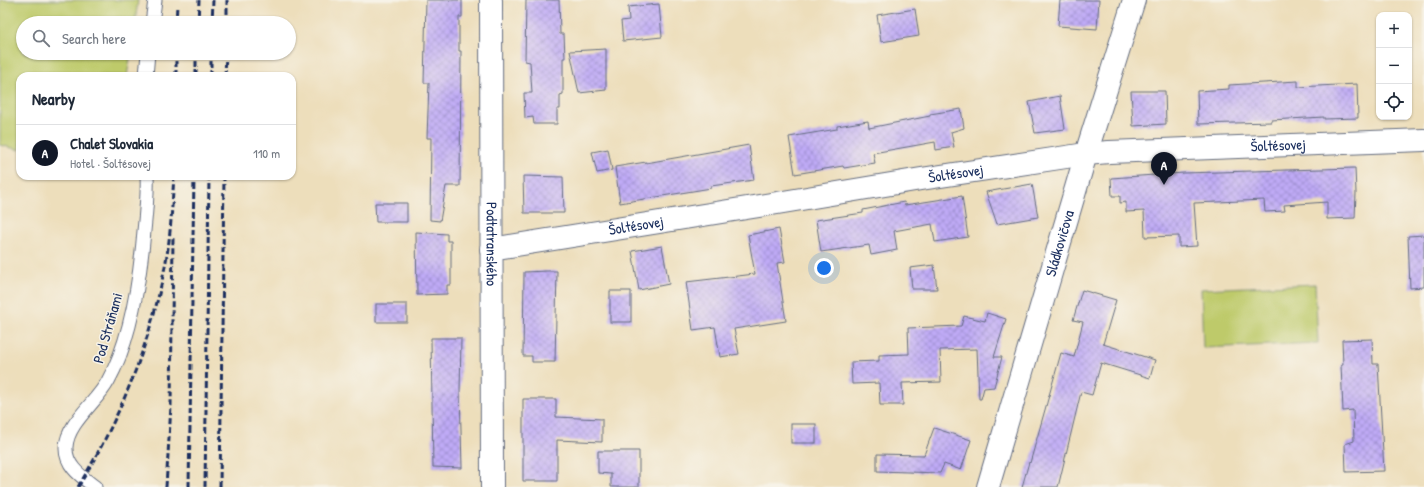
<!DOCTYPE html>
<meta charset="utf-8">
<style>
:root{--surface:#fff;--page:#f2f2f3;--text:#1f2937;--muted:#747a83;--line:#e0e1e3;--accent:#111827}
body{margin:0;font-family:"Patrick Hand",sans-serif;background:var(--page);color:var(--text)}
.controls{position:absolute;right:12px;top:12px;display:grid;overflow:hidden;border-radius:8px;box-shadow:0 1px 3px #0004}
.controls button{width:36px;height:36px;display:grid;place-items:center;padding:0;border:0;border-bottom:1px solid var(--line);background:var(--surface);color:var(--text);font:20px sans-serif}
.you{position:absolute;left:824px;top:268px;width:14px;height:14px;margin:-10px;border:3px solid #fff;border-radius:50%;background:#1a73e8;box-shadow:0 0 0 6px #1a73e833}
.badge{display:grid;place-items:center;width:26px;height:26px;border-radius:50%;background:var(--accent);color:#fff;font-size:13px;font-weight:700}
.pin{position:absolute;translate:-50% -33px;filter:drop-shadow(0 1px 2px #0008)}
.pin::after{content:'';position:absolute;top:21px;width:14px;height:12px;background:inherit;clip-path:polygon(0 0,100% 0,50% 100%)}
.list{margin:0;padding:0;list-style:none}
h2{display:flex;justify-content:space-between;align-items:center;height:52px;margin:0;padding:0 16px;font-size:17px}
h2 small{font-size:13px;font-weight:400;color:var(--muted)}
.list li{display:grid;grid-template-columns:26px 1fr auto;gap:12px;align-items:center;box-sizing:border-box;height:56px;padding:0 16px;border-top:1px solid var(--line)}
.list b{display:block;font-size:15px;white-space:nowrap}
.list p{margin:0;font-size:13px;white-space:nowrap;color:var(--muted)}
.list em{font-size:13px;font-style:normal;color:var(--muted)}
.icon{flex:none;width:22px;height:22px;fill:none;stroke:currentColor;stroke-width:2;stroke-linecap:round;stroke-linejoin:round}
.map{position:relative;flex:none;width:1424px;height:487px;overflow:hidden}
.search{position:absolute;background:var(--surface);box-shadow:0 1px 3px #0004;left:16px;top:16px;width:280px;height:44px;display:flex;align-items:center;gap:10px;box-sizing:border-box;padding:0 14px;border-radius:22px;color:var(--muted);font-size:15px}
.panel{position:absolute;background:var(--surface);box-shadow:0 1px 3px #0004;left:16px;top:72px;width:280px;height:108px;border-radius:12px}
.map>svg:first-child{display:block}
</style>
<div class="map">
<svg width="1424" height="487" viewBox="0 0 1424 487">
<defs>
<pattern id="building-cross-hatch" width="8" height="8" patternUnits="userSpaceOnUse"><rect width="8" height="8" fill="#bfaaf6"/><path d="M0 0l8 8M0 8l8-8" fill="none" stroke="#9a8bca"/></pattern>
</defs>
<rect width="100%" height="100%" fill="#f7f3e8"/>
<filter id="ink" filterUnits="userSpaceOnUse"><feTurbulence type="fractalNoise" baseFrequency=".025" numOctaves="2"/><feDisplacementMap in="SourceGraphic" scale="8" xChannelSelector="R" yChannelSelector="G"/><feConvolveMatrix kernelMatrix="1 2 1 2 8 2 1 2 1" color-interpolation-filters="sRGB"/></filter>
<filter id="wash" filterUnits="userSpaceOnUse"><feTurbulence type="fractalNoise" baseFrequency=".012" numOctaves="4" result="noise"/><feDisplacementMap in="SourceGraphic" scale="16" xChannelSelector="R" yChannelSelector="G"/><feGaussianBlur stdDeviation="0.9" result="paint"/><feColorMatrix in="noise" values="0 0 0 0 0 0 0 0 0 0 0 0 0 0 0 0 0 1.4 0 .05"/><feComposite in="paint" operator="in"/></filter>
<g filter="url(#wash)">
<rect width="100%" height="100%" fill="#eddebb"/>
<g fill="#beca6b" stroke="#6c7c64">
<path d="M 0,0 L 138,0 L 135,23 L 23,23 L 23,53 L 131,53 L 127,76 L 20,76 L 20,150 L 0,145 Z"/>
<path d="M 1315,284 L 1318,343 L 1203,348 L 1201,289 Z"/>
</g>
<g id="blocks">
<g fill="url(#building-cross-hatch)">
<path d="M 426,0 L 462,0 L 462,17 L 459,17 L 459,51 L 461,51 L 460,186 L 446,186 L 440,221 L 430,220 L 431,138 L 427,138 L 429,83 L 424,83 Z"/>
<path d="M 526,0 L 559,0 L 560,34 L 564,34 L 565,58 L 563,58 L 563,94 L 560,95 L 560,109 L 557,109 L 557,124 L 534,124 L 533,117 L 525,118 L 524,93 L 532,93 L 530,62 L 525,61 Z"/>
<path d="M 1060,0 L 1099,0 L 1097,29 L 1058,26 Z"/>
<path d="M 659,4 L 662,37 L 623,41 L 621,21 L 629,20 L 628,7 Z"/>
<path d="M 915,9 L 919,36 L 881,42 L 877,15 Z"/>
<path d="M 606,49 L 606,90 L 579,93 L 570,51 Z"/>
<path d="M 1298,81 L 1298,87 L 1357,84 L 1358,118 L 1324,119 L 1324,117 L 1271,120 L 1271,122 L 1198,124 L 1197,91 L 1229,89 L 1229,85 Z"/>
<path d="M 1131,91 L 1165,91 L 1166,124 L 1133,126 Z"/>
<path d="M 1060,96 L 1065,129 L 1035,133 L 1029,102 Z"/>
<path d="M 961,109 L 964,128 L 951,132 L 954,147 L 936,150 L 935,142 L 873,153 L 875,163 L 844,168 L 843,166 L 795,174 L 789,137 L 837,129 L 837,126 L 868,121 L 869,128 L 930,116 L 930,114 Z"/>
<path d="M 749,145 L 754,180 L 711,186 L 711,188 L 620,203 L 615,167 L 646,162 L 646,163 Z"/>
<path d="M 608,149 L 612,170 L 597,173 L 592,152 Z"/>
<path d="M 1355,168 L 1356,193 L 1355,218 L 1327,219 L 1327,202 L 1284,205 L 1285,211 L 1265,212 L 1264,200 L 1194,203 L 1197,246 L 1179,247 L 1179,236 L 1145,237 L 1144,211 L 1126,212 L 1126,202 L 1120,203 L 1120,196 L 1112,196 L 1111,178 L 1184,173 Z"/>
<path d="M 523,176 L 563,177 L 564,213 L 524,213 Z"/>
<path d="M 1032,184 L 1038,217 L 997,224 L 986,192 Z"/>
<path d="M 962,196 L 968,237 L 935,242 L 932,224 L 894,231 L 897,250 L 871,255 L 869,245 L 821,252 L 816,220 L 863,213 L 863,210 L 904,202 L 905,205 Z"/>
<path d="M 375,203 L 407,203 L 407,222 L 376,222 Z"/>
<path d="M 779,229 L 785,262 L 777,263 L 786,321 L 734,329 L 739,354 L 720,357 L 715,327 L 693,330 L 686,282 L 755,274 L 748,235 Z"/>
<path d="M 416,232 L 447,234 L 447,241 L 451,241 L 451,285 L 447,285 L 447,294 L 417,295 Z"/>
<path d="M 1424,235 L 1424,287 L 1410,288 L 1408,236 Z"/>
<path d="M 662,246 L 669,284 L 639,290 L 632,251 Z"/>
<path d="M 934,265 L 937,289 L 912,289 L 910,268 Z"/>
<path d="M 547,271 L 557,271 L 555,362 L 532,362 L 532,356 L 523,356 L 524,272 Z"/>
<path d="M 1082,290 L 1116,300 L 1103,344 L 1155,360 L 1150,378 L 1101,363 L 1092,395 L 1081,392 L 1058,487 L 1022,487 L 1029,462 L 1030,463 L 1061,353 L 1074,357 L 1083,322 L 1073,320 Z"/>
<rect x="610" y="291" width="21" height="31"/>
<rect x="376" y="304" width="31" height="18"/>
<path d="M 987,313 L 1006,319 L 994,357 L 1002,357 L 994,387 L 984,388 L 981,399 L 979,399 L 977,349 L 940,350 L 941,382 L 902,383 L 903,405 L 880,405 L 879,383 L 852,384 L 851,362 L 879,361 L 879,355 L 909,354 L 908,328 L 961,326 L 964,316 L 985,321 Z"/>
<path d="M 431,338 L 461,338 L 460,392 L 462,468 L 433,467 Z"/>
<path d="M 1372,339 L 1373,364 L 1378,364 L 1384,471 L 1346,472 L 1345,444 L 1354,441 L 1353,410 L 1343,411 L 1341,365 L 1343,365 L 1342,340 Z"/>
<path d="M 523,399 L 556,399 L 556,417 L 602,419 L 602,442 L 557,440 L 557,481 L 523,481 Z"/>
<rect x="791" y="424" width="25" height="19"/>
<path d="M 934,428 L 971,440 L 961,470 L 944,464 L 940,473 L 877,471 L 877,454 L 924,455 Z"/>
<path d="M 598,451 L 639,451 L 639,487 L 611,487 L 611,474 L 598,473 Z"/>
</g>
</g>
</g>
<g filter="url(#ink)">
<use href="#blocks" fill-opacity="0" stroke="#646c7f" stroke-width="1"/>
<g fill="none" stroke-linecap="round" stroke-linejoin="round">
<g stroke="#646c7f" stroke-width="15">
<g id="lane">
<path d="M 152,23 L 155,0"/>
<path d="M 146,76 L 148,53"/>
<path d="M 95,487 C 82,477 65,466 66,447 C 67,423 97,402 108,381 C 131,340 140,278 144,231 C 146,212 148,194 147,176"/>
</g>
</g>
<g stroke="#646c7f" stroke-width="24">
<g id="street">
<path id="s1" d="M 491,0 L 492,487"/>
<path id="s2" d="M 491,249 L 753,207 L 921,179 L 1086,154 L 1109,152 L 1424,140"/>
<path id="s3" d="M 988,487 L 1086,154 L 1134,0"/>
</g>
</g>
<use href="#lane" stroke="#fff" stroke-width="13"/>
<use href="#street" stroke="#fff" stroke-width="22"/>
<g stroke="#1b2f5e" stroke-width="3" stroke-dasharray="6 3" stroke-linecap="butt">
<path d="M 176,23 L 177,5"/>
<path d="M 198,23 L 199,0"/>
<path d="M 212,23 L 213,0"/>
<path d="M 227,23 L 227,0"/>
<path d="M 176,76 L 176,53"/>
<path d="M 196,76 L 196,53"/>
<path d="M 211,76 L 211,53"/>
<path d="M 225,76 L 226,53"/>
<path d="M 78,487 C 121,417 151,342 166,261 C 171,233 172,204 174,176"/>
<path d="M 166,487 L 171,406 L 173,238"/>
<path d="M 189,487 L 194,176"/>
<path d="M 205,487 L 209,176"/>
<path d="M 220,487 L 224,176"/>
</g>
</g>
</g>
<g text-anchor="middle" stroke-width="3" stroke-linejoin="round" paint-order="stroke">
<g font-size="15" fill="#1b2f5e" stroke="#f7f3e8">
<text dy="5" stroke="none"><textPath href="#s2" startOffset="795">Šoltésovej</textPath></text>
<text dy="5" stroke="none"><textPath href="#s2" startOffset="471">Šoltésovej</textPath></text>
<text dy="5" stroke="none"><textPath href="#s2" startOffset="147">Šoltésovej</textPath></text>
<text dy="5" stroke="none"><textPath href="#s3" startOffset="254">Sládkovičova</textPath></text>
<text dy="5" stroke="none"><textPath href="#s1" startOffset="244">Podtatranského</textPath></text>
<text transform="translate(108 328) rotate(-74)" y="5">Pod Stráňami</text>
</g>
</g>
</svg>
<div class="controls">
<button>+</button>
<button>−</button>
<button><svg class="icon" aria-label="locate" viewBox="0 0 24 24"><circle cx="12" cy="12" r="6"/><path d="M12 2v4M12 18v4M2 12h4M18 12h4"/></svg></button>
</div>
<div class="you"></div>
<div class="pin badge" style="left:1164px;top:185px">A</div>
<div class="search"><svg class="icon" aria-label="search" viewBox="0 0 24 24"><circle cx="10" cy="10" r="6"/><path d="M15 15l6 6"/></svg>Search here</div>
<section class="panel">
<h2>Nearby<small></small></h2>
<ul class="list">
<li><span class="badge">A</span><div><b>Chalet Slovakia</b><p>Hotel · Šoltésovej</p></div><em>110 m</em></li>
</ul>
</section>
</div>
